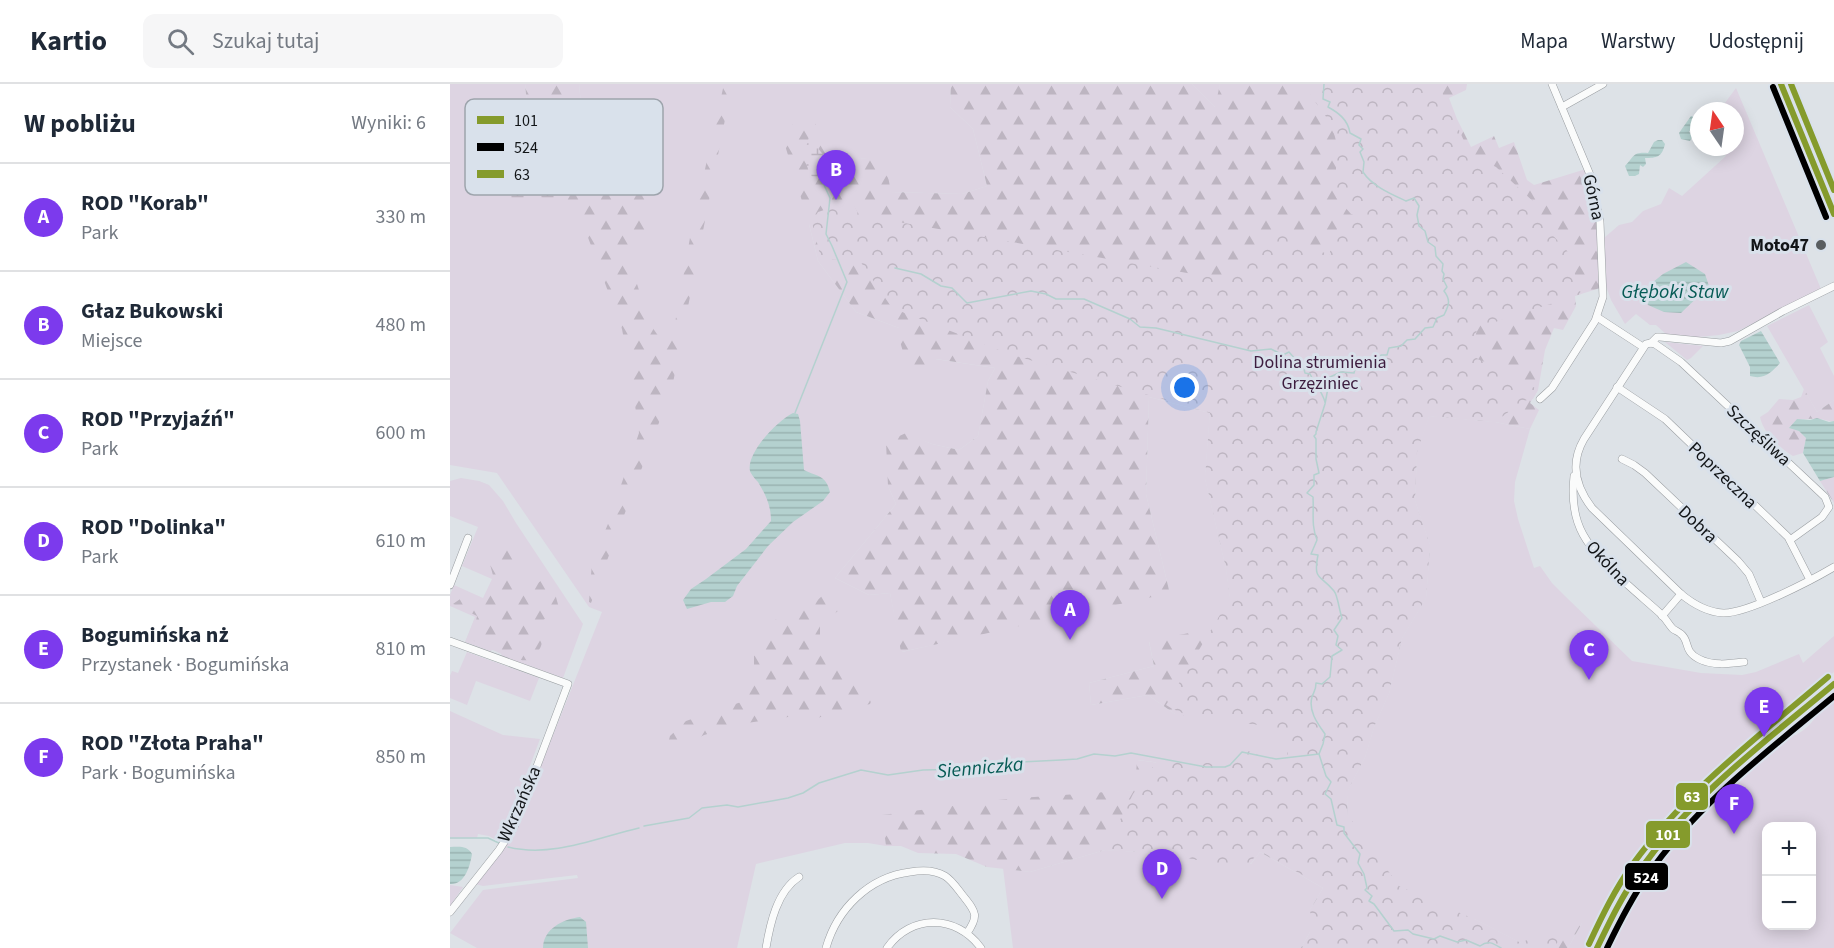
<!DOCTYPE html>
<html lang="pl">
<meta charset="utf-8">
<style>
:root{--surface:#fff;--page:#f6f6f7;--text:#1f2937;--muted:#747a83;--line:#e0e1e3;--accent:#7c3aed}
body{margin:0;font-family:"Source Sans 3",sans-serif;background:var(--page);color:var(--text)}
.controls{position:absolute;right:18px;bottom:18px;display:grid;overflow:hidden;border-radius:12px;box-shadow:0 3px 15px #0003}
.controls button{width:54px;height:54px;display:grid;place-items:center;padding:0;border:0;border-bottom:2px solid var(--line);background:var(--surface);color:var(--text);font:30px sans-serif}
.compass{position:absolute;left:1240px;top:18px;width:54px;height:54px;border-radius:50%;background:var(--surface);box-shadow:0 3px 15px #0003;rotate:347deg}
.you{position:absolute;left:735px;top:304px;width:21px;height:21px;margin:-15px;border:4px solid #fff;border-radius:50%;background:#1a73e8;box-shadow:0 0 0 9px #1a73e833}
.badge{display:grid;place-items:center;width:39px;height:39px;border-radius:50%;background:var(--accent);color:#fff;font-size:20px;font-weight:700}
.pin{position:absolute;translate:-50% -50px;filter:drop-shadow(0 2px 3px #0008)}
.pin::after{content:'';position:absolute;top:32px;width:21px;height:18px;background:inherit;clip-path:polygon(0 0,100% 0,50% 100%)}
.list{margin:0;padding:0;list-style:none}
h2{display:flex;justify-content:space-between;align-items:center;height:78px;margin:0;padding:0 24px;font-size:26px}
h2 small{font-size:20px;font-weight:400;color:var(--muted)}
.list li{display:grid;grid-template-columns:39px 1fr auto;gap:18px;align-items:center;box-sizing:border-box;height:108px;padding:0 24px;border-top:2px solid var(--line)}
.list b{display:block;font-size:22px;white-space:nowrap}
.list p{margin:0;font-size:20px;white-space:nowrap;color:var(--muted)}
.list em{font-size:20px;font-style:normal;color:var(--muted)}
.icon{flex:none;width:33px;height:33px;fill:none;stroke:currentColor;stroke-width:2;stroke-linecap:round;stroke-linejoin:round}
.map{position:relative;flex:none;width:1384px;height:864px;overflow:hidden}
header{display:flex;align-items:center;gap:36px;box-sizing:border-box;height:84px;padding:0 30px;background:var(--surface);border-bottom:2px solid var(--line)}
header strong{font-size:28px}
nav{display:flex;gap:33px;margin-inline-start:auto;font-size:21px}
.search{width:420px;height:54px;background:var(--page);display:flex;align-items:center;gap:15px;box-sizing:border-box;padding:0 21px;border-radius:12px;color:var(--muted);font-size:22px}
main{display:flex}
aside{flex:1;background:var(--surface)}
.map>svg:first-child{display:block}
</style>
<header>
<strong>Kartio</strong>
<div class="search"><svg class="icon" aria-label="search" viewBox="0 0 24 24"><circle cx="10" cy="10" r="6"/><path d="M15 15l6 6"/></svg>Szukaj tutaj</div>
<nav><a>Mapa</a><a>Warstwy</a><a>Udostępnij</a></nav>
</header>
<main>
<aside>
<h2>W pobliżu<small>Wyniki: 6</small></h2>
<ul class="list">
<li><span class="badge">A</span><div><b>ROD &quot;Korab&quot;</b><p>Park</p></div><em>330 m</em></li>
<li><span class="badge">B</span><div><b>Głaz Bukowski</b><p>Miejsce</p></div><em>480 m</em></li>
<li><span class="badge">C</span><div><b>ROD &quot;Przyjaźń&quot;</b><p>Park</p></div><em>600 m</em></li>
<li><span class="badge">D</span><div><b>ROD &quot;Dolinka&quot;</b><p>Park</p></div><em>610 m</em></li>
<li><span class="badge">E</span><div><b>Bogumińska nż</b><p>Przystanek · Bogumińska</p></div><em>810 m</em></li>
<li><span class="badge">F</span><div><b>ROD &quot;Złota Praha&quot;</b><p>Park · Bogumińska</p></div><em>850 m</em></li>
</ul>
</aside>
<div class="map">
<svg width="1384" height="864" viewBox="0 0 1384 864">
<defs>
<pattern id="forest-firs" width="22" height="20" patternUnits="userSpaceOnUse" patternTransform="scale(1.5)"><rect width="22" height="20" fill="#ddd4e2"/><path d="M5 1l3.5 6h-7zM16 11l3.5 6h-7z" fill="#bdb5c1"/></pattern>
<pattern id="wetland-marsh" width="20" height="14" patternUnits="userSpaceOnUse" patternTransform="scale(1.5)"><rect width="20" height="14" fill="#ddd4e2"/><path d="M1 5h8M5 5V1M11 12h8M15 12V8" fill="none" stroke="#bdb5c1"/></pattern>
<pattern id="park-crowns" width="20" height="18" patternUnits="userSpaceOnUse" patternTransform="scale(1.5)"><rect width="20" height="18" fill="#ddd4e2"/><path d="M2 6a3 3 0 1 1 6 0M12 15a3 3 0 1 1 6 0" fill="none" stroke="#bdb5c1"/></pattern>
<pattern id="water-rules" width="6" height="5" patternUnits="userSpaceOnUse" patternTransform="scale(1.5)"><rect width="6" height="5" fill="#b4d1cf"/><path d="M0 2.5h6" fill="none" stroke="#9ab3b1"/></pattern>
</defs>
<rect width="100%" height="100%" fill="#dde2e7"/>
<g fill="#ddd4e2" fill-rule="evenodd">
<path d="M 0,0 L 75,0 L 78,29 L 132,30 L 129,0 L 501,0 L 500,23 L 523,45 L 537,102 L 512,110 L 441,108 L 418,74 L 386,77 L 359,140 L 368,177 L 406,228 L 449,244 L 449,254 L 485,275 L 545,284 L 538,297 L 528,352 L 509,366 L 482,360 L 456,350 L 438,402 L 446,420 L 385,494 L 419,511 L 440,509 L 452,568 L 719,506 L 696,410 L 699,313 L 760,329 L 755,394 L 776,484 L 780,514 L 809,544 L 699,558 L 704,582 L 639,599 L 641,621 L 698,611 L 725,630 L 766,629 L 837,644 L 837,672 L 764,686 L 688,676 L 686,706 L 433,731 L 436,762 L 418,759 L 395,759 L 306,780 L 287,864 L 27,864 L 0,849 L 33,806 L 128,794 L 127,791 L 33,802 L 25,800 L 53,763 L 92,679 L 152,528 L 139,523 L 47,389 L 0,381 Z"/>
<path d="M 742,0 L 770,0 L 766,24 Z"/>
<path d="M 1286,4 L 1371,205 L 1288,247 L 1269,251 L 1247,253 L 1217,251 L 1206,241 L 1200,241 L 1186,230 L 1175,240 L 1161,216 L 1156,202 L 1154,154 L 1169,141 L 1182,138 L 1193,127 L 1211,120 L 1219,104 L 1232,112 L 1276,72 L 1273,63 L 1285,63 L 1285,27 L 1269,27 Z"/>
<path d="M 1359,221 L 1378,258 L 1370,264 L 1384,292 L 1384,316 L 1367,328 L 1317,242 Z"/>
<path d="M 1215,258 L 1253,262 L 1241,274 L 1237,276 Z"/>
<path d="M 979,332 L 1045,338 L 1080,345 L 1065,398 L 1064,417 L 1068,435 L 1084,484 L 1090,482 L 1102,499 L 1115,512 L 1182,577 L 1251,589 L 1292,591 L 1306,588 L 1349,570 L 1353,579 L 1384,552 L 1384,588 L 1255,699 L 1197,759 L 1172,796 L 1141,864 L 1118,864 L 1132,839 L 1096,856 L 1071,859 L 1026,836 L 939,810 L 897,730 L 898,706 L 915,673 L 924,643 L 939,609 L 952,554 L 976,514 L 980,461 L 965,417 L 967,367 Z"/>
<path d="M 11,394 L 29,397 L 39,401 L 53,417 L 66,439 L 133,540 L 113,594 L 52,572 L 50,566 L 45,565 L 40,567 L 15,558 L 25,533 L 0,522 L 0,511 L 4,501 L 33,514 L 42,495 L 12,482 L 28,443 L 0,432 L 0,397 Z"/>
<path d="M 17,568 L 89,594 L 80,617 L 26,597 L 17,621 L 0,614 L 0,592 L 2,587 L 8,589 Z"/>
<path d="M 1384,604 L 1384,864 L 1150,864 C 1165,829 1184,794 1210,765 C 1231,742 1255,727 1278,705 L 1270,703 L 1334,647 L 1346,651 C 1356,645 1363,639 1368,628 L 1365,621 ZM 1316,742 L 1362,742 L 1362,842 L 1316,842 Z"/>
<path d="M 0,627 L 53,651 L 90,655 L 57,743 L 49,757 L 39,752 L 28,750 L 27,754 L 0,755 Z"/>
<path d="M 655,766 L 711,769 L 801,780 L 810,768 L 873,804 L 860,826 L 860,848 L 851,864 L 563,864 L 553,784 L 580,788 Z"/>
<path d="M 0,801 L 13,803 L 0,822 Z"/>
</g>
<g fill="url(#forest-firs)">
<path d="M 75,0 L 129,0 C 131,22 135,43 129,65 L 115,69 L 104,60 L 78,29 Z"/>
<path d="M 274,0 L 282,0 L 219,319 L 213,328 L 141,519 L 139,518 L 142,478 L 163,428 L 170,404 L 189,349 L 181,293 L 172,245 L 133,140 C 113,126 116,126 113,104 C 112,96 109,88 108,80 L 118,74 L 143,89 L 149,107 L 164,110 L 185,106 L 193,110 C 195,116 198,123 198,129 C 200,148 184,167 176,183 L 187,200 L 200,240 L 211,256 L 222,256 L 241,148 Z"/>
<path d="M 501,0 L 742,0 L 765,23 L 770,0 L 1017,0 L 1016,6 L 999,14 L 1007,35 L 1021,63 L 1044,52 L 1049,64 L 1064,58 L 1077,96 L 1084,101 L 1136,85 C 1147,124 1149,163 1150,204 L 1125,212 L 1126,222 L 1113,246 L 1104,244 L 1095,266 L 1088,306 L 1080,319 L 1089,326 L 1080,345 L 1045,338 L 979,332 L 967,368 L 965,417 L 980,461 L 976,514 L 952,554 L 939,609 L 924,643 L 915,673 L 898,706 L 897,730 L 918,795 L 1026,836 L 1071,859 L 1096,856 L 1130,833 L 1132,839 L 1118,864 L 851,864 L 860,848 L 860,826 L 873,804 L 810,768 C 804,776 800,783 790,785 L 711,769 L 655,766 L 580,788 L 537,783 L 506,770 L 468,769 L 451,762 L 436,762 L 432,731 L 556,715 L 685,706 L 687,676 L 764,686 L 829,680 L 837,671 L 837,644 L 766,630 L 758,637 L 725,630 L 698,611 L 641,621 L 639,599 L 704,582 L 699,557 L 769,543 L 780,514 L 776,484 L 755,394 L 760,329 L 699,313 L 696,410 L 719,506 L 716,510 L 451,568 L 440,509 L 419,511 L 385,494 L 446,420 L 438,402 L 436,358 L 456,349 L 482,360 L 509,366 L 528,352 L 538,297 L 545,284 L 486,275 L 478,289 L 458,285 L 449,254 L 449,244 L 406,228 L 368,177 L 359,140 L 334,58 L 346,34 L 365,39 L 386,76 L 418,74 L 436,82 L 441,108 L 512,110 L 537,102 L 523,45 L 500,23 Z"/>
<path d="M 1354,305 L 1367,328 L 1384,316 L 1384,337 C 1378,338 1374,335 1368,335 C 1362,334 1354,336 1347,335 L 1340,344 L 1349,347 L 1356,354 L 1353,369 L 1343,372 C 1330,364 1313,349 1310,333 L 1318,328 L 1329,315 L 1343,316 L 1351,313 Z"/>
<path d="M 1384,393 L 1384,419 L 1370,397 Z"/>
<path d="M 57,459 L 66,460 L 74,470 L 62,492 L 76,507 L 95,494 L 104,506 L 109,524 L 87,541 C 93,562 95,559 81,576 C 65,579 37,563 22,556 L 27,532 L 3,520 L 13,513 L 34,516 L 44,495 L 38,473 Z"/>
<path d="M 387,506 L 395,511 L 388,527 L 370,541 L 370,551 L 376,561 L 405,589 L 423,612 L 420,620 L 352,638 L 345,632 L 297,639 L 254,651 L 224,667 L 216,667 L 220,652 L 236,637 L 294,617 L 304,581 L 304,572 L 329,530 L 345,524 L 358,525 L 372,512 Z"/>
</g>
<g fill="url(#wetland-marsh)">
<path d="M 359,53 L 375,73 L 382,86 L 380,96 L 360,92 L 354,71 Z"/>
<path d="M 31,58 L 51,63 L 77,64 L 107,90 L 110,104 L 107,115 L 80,113 L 60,116 L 25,72 Z"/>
</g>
<path fill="url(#park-crowns)" d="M 857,0 L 988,0 L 1020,70 L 1046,83 L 1086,120 L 1098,146 L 1118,168 L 1131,210 L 1039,240 L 1028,239 L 1022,272 L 1069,294 L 1088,306 L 1083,315 L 1073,317 L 1045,338 L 979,332 L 967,368 L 965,417 L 980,461 L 976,514 L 952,554 L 939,609 L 924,643 L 915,673 L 898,706 L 897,730 L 949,802 L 1026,836 L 1071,859 L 1112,838 L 1106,864 L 852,864 L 860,849 L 862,842 L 860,826 L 874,803 L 810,767 L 796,783 L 789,784 L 711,769 L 655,766 L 683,710 L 708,676 L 708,673 C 730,672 751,680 774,680 L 792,665 L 815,673 L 837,671 L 837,649 C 828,646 819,642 809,641 C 778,636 744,639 716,621 L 780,514 L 776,484 L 755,394 L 760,329 L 559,270 L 442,224 L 410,177 L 371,175 L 362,138 L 368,128 L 402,117 L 409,131 L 771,195 L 827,147 L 879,171 L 887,145 L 908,133 L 901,130 L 886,113 L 886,57 L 882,41 L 856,5 Z"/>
<g fill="url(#water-rules)">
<path d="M 1241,32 L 1249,35 L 1249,45 L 1239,47 L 1242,53 L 1240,57 L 1231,55 L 1229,49 Z"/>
<path d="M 1208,56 L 1212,56 L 1215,60 C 1212,73 1207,74 1195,74 L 1196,80 L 1193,83 L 1190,81 L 1189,90 L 1185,92 L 1179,92 L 1175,82 C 1185,72 1182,68 1198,69 L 1204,58 Z"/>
<path d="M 1236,178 L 1255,190 L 1259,202 L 1231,229 L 1214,228 L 1198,221 L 1192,207 L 1213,190 Z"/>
<path d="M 1311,247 L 1330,279 C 1321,289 1314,296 1300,292 L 1300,283 L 1289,261 L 1291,257 Z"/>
<path d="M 343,329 L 348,330 L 350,337 L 354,386 C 368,393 376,391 380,408 L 373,417 L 343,438 L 318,462 L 287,502 L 283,512 L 275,518 L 261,518 L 237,525 L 233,516 L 241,505 L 256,495 L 296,465 L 321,437 C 321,422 316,411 308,398 C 305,395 301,390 300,387 C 296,369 328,336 343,329 Z"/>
<path d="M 1367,334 L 1379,338 L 1384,337 L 1384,393 L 1370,397 L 1353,369 L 1356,354 L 1349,347 L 1339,344 L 1347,335 L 1360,336 Z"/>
<path d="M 0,763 C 9,763 17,761 22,770 C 20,782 15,801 0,800 Z"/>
<path d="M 130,833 L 136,838 L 138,864 L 93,864 C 93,845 113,835 130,833 Z"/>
</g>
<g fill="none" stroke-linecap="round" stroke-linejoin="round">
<g stroke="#b4d1cf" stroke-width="1.5">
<path d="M 874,0 L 873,15 L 880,18 L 878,23 C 889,29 898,36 900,49 L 911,55 L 909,61 L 913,65 L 910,68 L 914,78 L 913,88 C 922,102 941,110 956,117 L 964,114 L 969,122 L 967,131 L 969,142 L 975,147 L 978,158 L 985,163 L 986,172 L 993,180 L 992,187 L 994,190 L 993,195 L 997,203 L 994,207 C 1001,216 999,221 994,231 L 987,234 L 983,243 L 975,244 L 965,255 L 957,256 L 951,262 L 939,264 L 937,271 L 931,271 L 928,278 L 906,281 L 904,289 L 891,288 L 880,293 L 875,320 L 866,348 L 866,350 L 864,352 L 866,355 L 866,375 L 869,389 L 864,391 L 864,401 L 857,409 L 863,413 C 864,429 861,441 867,456 L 861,470 L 868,471 C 863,497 870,490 884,507 C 888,512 889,526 892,534 L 884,546 L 888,552 L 886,561 L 892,566 L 882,572 L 880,593 L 872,600 L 866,599 C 866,606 864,607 862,613 C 858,627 868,640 875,650 L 873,660 L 869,670 L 876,692 L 881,698 L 875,710 L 881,715 L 887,741 L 894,743 L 894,749 L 910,770 L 908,779 L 914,790 L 917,804 L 915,806 L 922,812 L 919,817 L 924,820 L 944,847 L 958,846 L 963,850 L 984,855 L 990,852 L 1007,858 L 1016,856 L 1030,862 C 1038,856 1043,859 1051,864"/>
<path d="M 445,184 L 471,190 L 491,202 L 502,204 L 517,219 L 581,207 L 596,210 L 606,215 L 634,215 L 680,235 L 690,243 L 706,244 L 801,267 L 821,265 L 833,271 L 839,268 L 854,285 L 855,289 L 860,290 C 865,300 872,307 875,318"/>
<path d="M 345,329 L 397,198 L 382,162 L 376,150 L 380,114 L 368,88"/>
<path d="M 194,742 L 239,734 L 252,724 L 277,721 L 288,723 L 338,714 L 353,709 L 369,699 L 411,686 L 438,691 L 473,686 L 519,685 L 535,680 L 611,676 L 627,675 L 644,670 L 665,672 L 681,669 L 756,683 L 775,683 L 780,681 L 792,668 L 826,675 L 869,670"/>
<path d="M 0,754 L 38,754 L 49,759"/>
<path d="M 58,763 C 102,774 146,754 189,744"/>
</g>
<g stroke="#9a9ea2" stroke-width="8">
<g id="minor">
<path d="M 1331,0 L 1384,130"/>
<path d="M 1112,23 L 1153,0"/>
<path d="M 1147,233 L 1193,263"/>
<path d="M 1201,259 L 1207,253 L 1210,253 L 1271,259 L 1280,257 L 1333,227 L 1384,202"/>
<path d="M 1167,303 L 1215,335 L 1338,453 L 1360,496"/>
<path d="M 1090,315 L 1102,304 L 1145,237 L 1153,213 L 1150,138 L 1141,93 L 1102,0"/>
<path d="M 1172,375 L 1184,381 L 1195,389 L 1288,477 L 1299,490 L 1311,518"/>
<path d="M 1124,392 C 1118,447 1141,465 1178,501 C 1189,511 1201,521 1212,531 C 1216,535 1219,541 1223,545 C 1226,547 1229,548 1231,550 C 1240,557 1233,567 1249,575 C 1263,582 1278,580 1294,578"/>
<path d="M 1340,456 L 1372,433 L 1379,423 L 1375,413 L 1231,278 L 1205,260 L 1201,259 L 1196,260 L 1134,355 C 1120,379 1125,402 1142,424 L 1231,510 C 1243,520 1257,528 1273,529 C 1297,530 1362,496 1384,483"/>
<path d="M 0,501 L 18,454"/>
<path d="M 1212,532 L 1231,510"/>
<path d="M 0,557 L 118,600 L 64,743 L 49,766 L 0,828"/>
<path d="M 316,864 C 320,840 327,807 349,793"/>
<path d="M 376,864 C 387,825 419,793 460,788 C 471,786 485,786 495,792 C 503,797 508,806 514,813 C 526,828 529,832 517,849"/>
<path d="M 437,864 C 461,830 506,830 531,864"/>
<path d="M 1147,864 C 1191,751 1295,676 1384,600"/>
</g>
</g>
<use href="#minor" stroke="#fafbfb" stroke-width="7"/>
<g stroke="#d9e1eb" stroke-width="10">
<g id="bus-1">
<path d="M 1331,0 L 1384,130"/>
<path d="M 1147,864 C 1160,837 1172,812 1189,788 C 1239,714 1317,656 1384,600"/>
</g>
</g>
<g stroke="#d9e1eb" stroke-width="10">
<g id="bus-2">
<path d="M 1323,3 L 1376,133"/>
<path d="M 1157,864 C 1169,839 1181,815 1197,792 C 1246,721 1318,667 1384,612"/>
</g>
</g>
<g stroke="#d9e1eb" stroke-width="10">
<g id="bus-3">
<path d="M 1341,0 L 1384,106"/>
<path d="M 1139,860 C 1152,832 1165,805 1183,780 C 1236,707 1310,651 1378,593"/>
</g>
</g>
<use href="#bus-1" stroke="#859b2c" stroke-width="6"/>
<use href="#bus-2" stroke="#000" stroke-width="6"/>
<use href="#bus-3" stroke="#859b2c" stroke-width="6"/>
</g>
<circle fill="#595d60" stroke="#d9e1eb" stroke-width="2" cx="1371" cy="161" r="6"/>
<g text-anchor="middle" stroke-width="6" stroke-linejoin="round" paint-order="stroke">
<g font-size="18" fill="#121518" stroke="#d9e1eb">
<text transform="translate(1144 113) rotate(78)" y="6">Górna</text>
<text transform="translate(1309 351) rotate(43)" y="6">Szczęśliwa</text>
<text transform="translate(1273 391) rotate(44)" y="6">Poprzeczna</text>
<text transform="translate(1248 440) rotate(43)" y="6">Dobra</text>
<text transform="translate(1158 479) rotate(47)" y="6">Okólna</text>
<text transform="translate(69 720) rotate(-66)" y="6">Wkrzańska</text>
</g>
<g font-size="18" font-weight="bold" fill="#121518" stroke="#d9e1eb" text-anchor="end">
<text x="1359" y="167">Moto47</text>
</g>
<g font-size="18" fill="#3d1d3f" stroke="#d9e1eb">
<text x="870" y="284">Dolina strumienia<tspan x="870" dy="21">Grzęziniec</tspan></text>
</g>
<g font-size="20" font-style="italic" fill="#065b55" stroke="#d9e1eb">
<text x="1225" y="214">Głęboki Staw</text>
<text transform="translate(530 683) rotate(-5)" y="7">Sienniczka</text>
</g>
</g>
<rect x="15" y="15" width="198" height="96" rx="9" fill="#d9e1eb" stroke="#9da4ac" stroke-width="1.5"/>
<rect x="27" y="32" width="27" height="8" fill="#859b2c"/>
<rect x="27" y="59" width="27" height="8" fill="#000"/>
<rect x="27" y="86" width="27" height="8" fill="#859b2c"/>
<g font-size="16" fill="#121518">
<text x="64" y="42">101</text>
<text x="64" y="69">524</text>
<text x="64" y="96">63</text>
</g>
<g stroke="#d9e1eb" stroke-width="2">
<rect x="1225" y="698" width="34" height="29" rx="6" fill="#859b2c"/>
<rect x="1195" y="736" width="46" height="29" rx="6" fill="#859b2c"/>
<rect x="1174" y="778" width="45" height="29" rx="6" fill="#000"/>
</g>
<g font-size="16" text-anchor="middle" font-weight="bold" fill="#fff">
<text x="1242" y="718">63</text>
<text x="1218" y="756">101</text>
<text x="1196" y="799">524</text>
</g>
</svg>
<div class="controls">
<button>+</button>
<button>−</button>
</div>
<svg class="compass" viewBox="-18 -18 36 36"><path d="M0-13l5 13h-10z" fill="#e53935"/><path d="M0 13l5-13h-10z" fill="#747a83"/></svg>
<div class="you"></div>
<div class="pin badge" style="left:620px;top:556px">A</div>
<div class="pin badge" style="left:386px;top:116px">B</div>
<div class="pin badge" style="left:1139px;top:596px">C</div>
<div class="pin badge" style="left:712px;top:815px">D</div>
<div class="pin badge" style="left:1314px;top:653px">E</div>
<div class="pin badge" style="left:1284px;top:750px">F</div>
</div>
</main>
